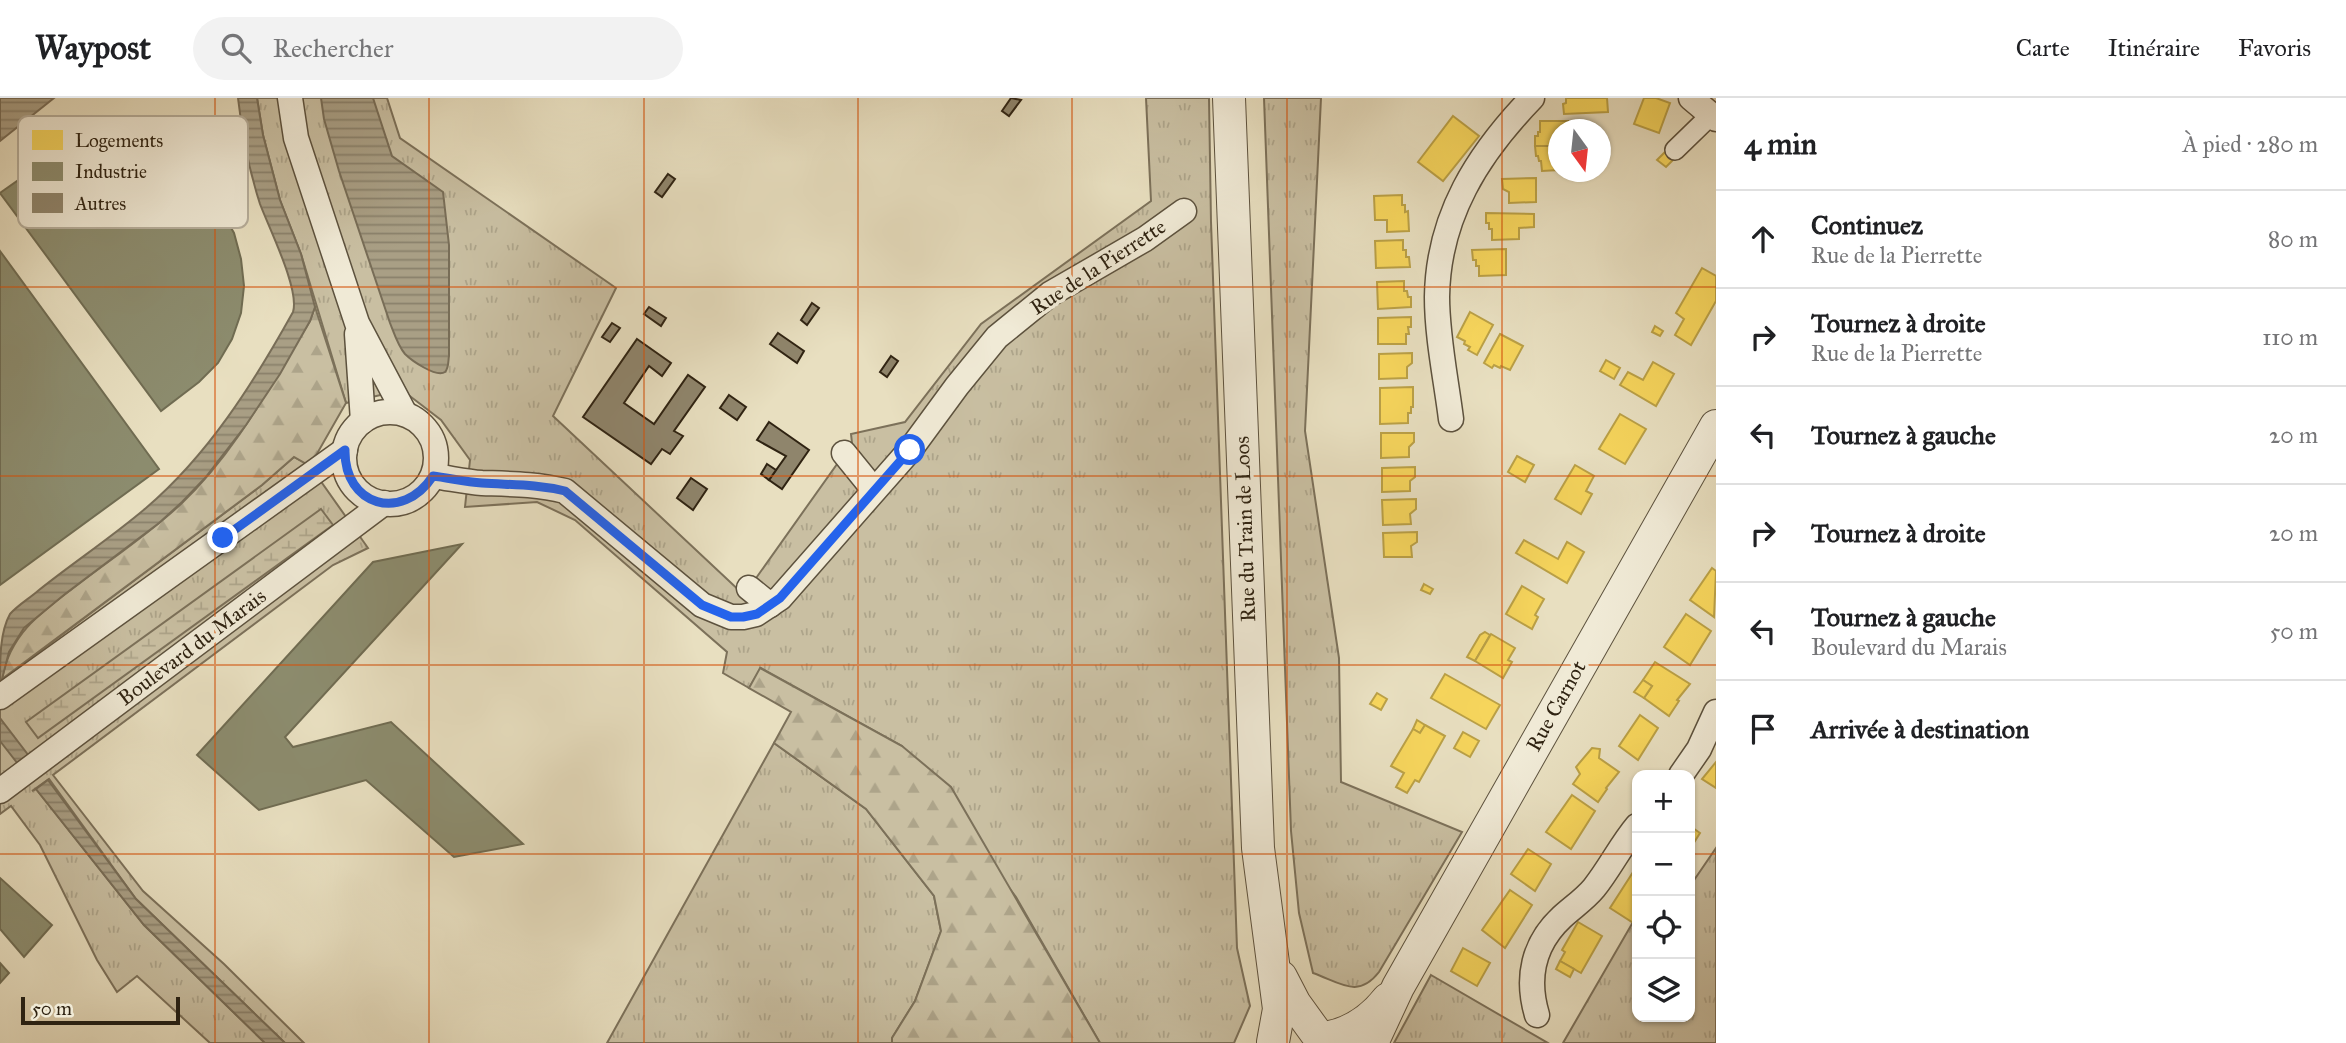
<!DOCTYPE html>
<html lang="fr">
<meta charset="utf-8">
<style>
:root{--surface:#fff;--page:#f2f2f2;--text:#202124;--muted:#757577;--line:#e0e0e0}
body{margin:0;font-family:"IM FELL Great Primer",serif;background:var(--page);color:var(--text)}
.controls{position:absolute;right:21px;bottom:21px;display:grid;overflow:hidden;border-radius:14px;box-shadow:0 2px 5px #0004}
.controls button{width:63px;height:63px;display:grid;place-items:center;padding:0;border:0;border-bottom:2px solid var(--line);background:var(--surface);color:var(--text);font:35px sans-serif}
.compass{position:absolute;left:1548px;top:21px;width:63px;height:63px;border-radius:50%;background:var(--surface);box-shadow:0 2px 5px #0004;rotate:165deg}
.scale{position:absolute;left:21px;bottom:18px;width:159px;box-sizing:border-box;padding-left:7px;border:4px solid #2f2312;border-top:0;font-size:19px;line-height:24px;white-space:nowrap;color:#2f2312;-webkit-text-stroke:5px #f0ead6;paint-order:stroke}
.stop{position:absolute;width:21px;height:21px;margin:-16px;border:5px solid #2563eb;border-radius:50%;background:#fff}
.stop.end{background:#2563eb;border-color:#fff;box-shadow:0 2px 7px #0008}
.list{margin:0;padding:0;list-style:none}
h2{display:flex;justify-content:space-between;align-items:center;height:91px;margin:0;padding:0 28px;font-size:30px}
h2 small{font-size:23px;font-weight:400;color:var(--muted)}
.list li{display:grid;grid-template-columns:46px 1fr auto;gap:21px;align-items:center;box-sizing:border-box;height:98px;padding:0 28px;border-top:2px solid var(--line)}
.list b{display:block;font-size:26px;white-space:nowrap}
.list p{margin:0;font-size:23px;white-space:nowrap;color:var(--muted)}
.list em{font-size:23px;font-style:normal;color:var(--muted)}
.icon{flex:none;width:38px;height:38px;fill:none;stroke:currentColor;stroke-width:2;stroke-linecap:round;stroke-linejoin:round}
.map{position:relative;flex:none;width:1716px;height:945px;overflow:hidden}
header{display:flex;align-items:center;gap:42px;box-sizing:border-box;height:98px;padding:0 35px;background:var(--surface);border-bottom:2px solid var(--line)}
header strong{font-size:33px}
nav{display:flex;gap:38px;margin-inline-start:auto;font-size:24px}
.search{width:490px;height:63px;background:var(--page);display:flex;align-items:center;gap:18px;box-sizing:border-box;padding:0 24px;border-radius:38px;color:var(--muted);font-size:26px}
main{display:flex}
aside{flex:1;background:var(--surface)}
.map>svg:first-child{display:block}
</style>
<header>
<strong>Waypost</strong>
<div class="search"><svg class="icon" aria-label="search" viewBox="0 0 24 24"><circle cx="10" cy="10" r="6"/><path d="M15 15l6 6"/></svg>Rechercher</div>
<nav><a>Carte</a><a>Itinéraire</a><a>Favoris</a></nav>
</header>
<main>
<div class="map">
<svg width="1716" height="945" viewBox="0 0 1716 945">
<defs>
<pattern id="grass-tufts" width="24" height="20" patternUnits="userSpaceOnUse" patternTransform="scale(1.75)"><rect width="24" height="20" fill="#c9bfa2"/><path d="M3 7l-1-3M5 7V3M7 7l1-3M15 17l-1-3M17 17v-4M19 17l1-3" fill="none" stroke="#ada48a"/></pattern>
<pattern id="forest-firs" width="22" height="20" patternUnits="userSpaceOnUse" patternTransform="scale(1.75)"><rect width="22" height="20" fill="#c9bfa2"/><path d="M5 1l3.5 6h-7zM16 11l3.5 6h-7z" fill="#ada48a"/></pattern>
<pattern id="wetland-marsh" width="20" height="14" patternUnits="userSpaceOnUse" patternTransform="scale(1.75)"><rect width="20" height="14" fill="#c9bfa2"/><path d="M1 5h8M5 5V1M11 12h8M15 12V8" fill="none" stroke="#ada48a"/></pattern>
<pattern id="water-rules" width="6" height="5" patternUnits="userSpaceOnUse" patternTransform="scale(1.75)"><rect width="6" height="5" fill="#a99f85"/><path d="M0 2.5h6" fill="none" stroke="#8a816b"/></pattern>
</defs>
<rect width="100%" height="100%" fill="#e8dfc0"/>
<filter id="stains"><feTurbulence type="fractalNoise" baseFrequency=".00286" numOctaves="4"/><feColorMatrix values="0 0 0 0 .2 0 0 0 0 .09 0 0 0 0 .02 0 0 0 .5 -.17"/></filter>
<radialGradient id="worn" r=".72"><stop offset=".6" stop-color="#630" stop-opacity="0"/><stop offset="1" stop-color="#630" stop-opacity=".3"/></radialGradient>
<g fill="url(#grass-tufts)" stroke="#7c715a" stroke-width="2">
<path d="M 257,0 L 387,0 L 400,40 L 616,190 L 553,318 L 744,497 L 852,345 L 851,336 L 905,324 L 981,226 L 1151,103 L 1146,0 L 1209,0 L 1211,124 L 1237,850 L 1250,908 L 1234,945 L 1100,945 L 1016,799 L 902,648 L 761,570 L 749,590 L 723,575 L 727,554 L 575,422 L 537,404 L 465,409 L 470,362 L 441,322 L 402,292 L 346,305 L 301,156 L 280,102 L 263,37 Z"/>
<path d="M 1264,0 L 1321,0 L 1305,333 L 1339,560 L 1341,684 L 1462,734 L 1379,874 C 1358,901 1341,885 1313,875 L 1299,815 L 1291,733 Z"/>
<path d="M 294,359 L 310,368 L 368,450 L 333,467 L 53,677 L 143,793 L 224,866 L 304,945 L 285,945 L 136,801 L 49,681 L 32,693 L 36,691 L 144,827 L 265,945 L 210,945 L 137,878 L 117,894 L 97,862 L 40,747 L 11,708 L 0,716 L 0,583 L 262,387 Z"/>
<path d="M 774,645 L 866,711 L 934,798 L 941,833 L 915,903 L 892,940 L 892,945 L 607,945 Z"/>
<path d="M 1716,750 L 1716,945 L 1563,945 L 1633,824 L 1637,832 L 1637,919 L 1690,919 L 1690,788 Z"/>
<path d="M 1431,877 L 1548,945 L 1394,945 Z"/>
</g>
<g fill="url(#forest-firs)" stroke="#7c715a" stroke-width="2">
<path d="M 315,209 L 346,305 L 310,368 L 294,359 L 262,387 L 2,581 C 10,534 44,512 80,485 C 114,459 150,435 181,406 C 236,354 271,286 310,223 Z"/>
<path d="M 760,570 L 902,648 L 951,689 L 1100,945 L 892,945 L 892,940 L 915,903 L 941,833 L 934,798 L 866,711 L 774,645 L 791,614 L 749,590 Z"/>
</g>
<path fill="url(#wetland-marsh)" stroke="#7c715a" stroke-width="2" d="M 321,411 L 333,427 L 38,640 L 26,624 Z"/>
<g fill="url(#water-rules)" stroke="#786d57" stroke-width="2">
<path d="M 0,0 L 54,0 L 0,43 Z"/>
<path d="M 238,0 L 257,0 L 263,37 L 280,102 L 301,156 L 315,209 L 310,223 L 280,276 L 246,327 L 205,380 L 182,404 L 159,425 L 65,496 L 24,530 L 9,554 L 2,581 L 0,583 C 0,560 0,534 10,516 C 18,507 30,500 39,492 C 74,464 112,439 146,410 C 208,357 253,286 293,214 C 300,192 269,130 260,106 C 249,72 242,36 238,0 Z"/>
<path d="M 321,0 L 373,0 L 392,58 L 443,94 L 449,147 L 449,258 C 448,263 449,270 445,274 C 436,280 411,262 405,256 C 398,248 394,235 390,225 L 339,73 L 324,21 Z"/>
<path d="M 0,620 L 29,658 L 18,666 L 0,643 Z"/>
<path d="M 48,682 L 136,801 L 285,945 L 265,945 L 144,827 L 36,691 Z"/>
</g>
<g fill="#f6d55c" stroke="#baa046" stroke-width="2">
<path d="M 1566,0 L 1607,0 L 1608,14 L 1564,16 L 1563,6 L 1566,5 Z"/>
<path d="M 1644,0 L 1656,0 L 1670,5 L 1659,35 L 1634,26 Z"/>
<path d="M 1453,18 L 1479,38 L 1443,83 L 1418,64 Z"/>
<path d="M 1540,23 L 1568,23 L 1568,32 L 1559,32 L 1559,48 L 1535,48 L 1535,38 L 1538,38 L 1538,34 L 1540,34 Z"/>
<path d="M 1535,48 L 1559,48 L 1559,72 L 1542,73 L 1541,63 L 1539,63 L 1538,58 L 1536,58 Z"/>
<path d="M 1671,48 L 1679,56 L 1666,69 L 1657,62 Z"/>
<path d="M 1536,80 L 1536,104 L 1509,105 L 1509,94 L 1503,91 L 1502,81 Z"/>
<path d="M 1402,97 L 1402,107 L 1405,107 L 1405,114 L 1408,113 L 1409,133 L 1387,134 L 1387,122 L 1375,122 L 1374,98 Z"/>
<path d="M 1486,115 L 1534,116 L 1534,129 L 1519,130 L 1519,141 L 1492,142 L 1492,131 L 1489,131 L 1489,125 L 1486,125 Z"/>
<path d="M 1403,142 L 1403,152 L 1406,152 L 1406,159 L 1409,159 L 1410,169 L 1376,170 L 1375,143 Z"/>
<path d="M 1506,151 L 1506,177 L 1479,178 L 1479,168 L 1476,168 L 1476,162 L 1473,162 L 1472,152 Z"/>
<path d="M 1702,170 L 1716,178 L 1716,203 L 1691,247 L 1675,237 L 1684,221 L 1676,215 Z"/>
<path d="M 1404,183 L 1404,193 L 1407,193 L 1408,199 L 1411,199 L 1411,209 L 1378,211 L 1377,184 Z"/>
<path d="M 1470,214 L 1493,227 L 1477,257 L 1468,252 L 1470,249 L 1464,246 L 1465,243 L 1457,239 Z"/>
<path d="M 1411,219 L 1411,229 L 1408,229 L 1409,236 L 1406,236 L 1406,246 L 1378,246 L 1378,220 Z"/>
<path d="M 1655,228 L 1663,233 L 1660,238 L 1652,234 Z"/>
<path d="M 1500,236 L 1523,248 L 1510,272 L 1501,268 L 1500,270 L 1494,267 L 1492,270 L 1484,265 Z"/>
<path d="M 1412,255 L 1412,265 L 1407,269 L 1407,280 L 1379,281 L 1379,256 Z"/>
<path d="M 1606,262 L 1620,270 L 1614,281 L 1600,273 Z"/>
<path d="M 1653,264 L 1674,276 L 1656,308 L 1620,287 L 1628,274 L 1643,282 Z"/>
<path d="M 1413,289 L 1413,309 L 1411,309 L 1411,315 L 1408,315 L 1408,325 L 1380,326 L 1380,290 Z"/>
<path d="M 1620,316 L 1646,331 L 1625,366 L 1599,351 Z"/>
<path d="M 1381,335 L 1414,335 L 1414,344 L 1409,349 L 1409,359 L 1381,360 Z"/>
<path d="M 1517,358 L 1534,367 L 1525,384 L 1508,374 Z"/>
<path d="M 1575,367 L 1594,378 L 1586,393 L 1592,396 L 1581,416 L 1555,401 Z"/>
<path d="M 1415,369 L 1415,379 L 1410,383 L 1410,393 L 1382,394 L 1382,370 Z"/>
<path d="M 1416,401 L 1416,411 L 1410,416 L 1411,426 L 1383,427 L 1382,402 Z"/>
<path d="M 1417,434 L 1417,444 L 1411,448 L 1412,459 L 1384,459 L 1383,435 Z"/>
<path d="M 1524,442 L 1558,461 L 1567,444 L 1584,454 L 1567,485 L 1516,455 Z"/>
<path d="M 1712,470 L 1716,473 L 1714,519 L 1690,502 Z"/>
<path d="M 1424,486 L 1433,491 L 1430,496 L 1421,492 Z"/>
<path d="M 1522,488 L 1544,501 L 1535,517 L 1538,519 L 1532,531 L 1506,516 Z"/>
<path d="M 1686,516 L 1711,533 L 1690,567 L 1664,549 Z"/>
<path d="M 1485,534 L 1490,537 L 1475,563 L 1467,559 L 1480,537 Z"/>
<path d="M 1491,536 L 1515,550 L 1508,562 L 1512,564 L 1503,580 L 1475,563 Z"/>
<path d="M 1655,564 L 1690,586 L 1677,602 L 1679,603 L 1669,618 L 1644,600 L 1652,588 L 1643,582 Z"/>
<path d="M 1445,576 L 1500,607 L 1486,631 L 1431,600 Z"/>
<path d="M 1643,582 L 1652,588 L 1644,600 L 1634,594 Z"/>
<path d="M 1377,595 L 1387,601 L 1381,612 L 1370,606 Z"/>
<path d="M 1640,617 L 1658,630 L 1638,662 L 1619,648 Z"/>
<path d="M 1417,622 L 1425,627 L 1420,635 L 1413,631 Z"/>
<path d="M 1425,627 L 1445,638 L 1419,684 L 1415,682 L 1407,695 L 1396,689 L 1404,675 L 1391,668 L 1413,631 L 1420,635 Z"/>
<path d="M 1463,634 L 1479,643 L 1470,659 L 1454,650 Z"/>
<path d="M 1592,650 L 1600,651 L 1599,660 L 1619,674 L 1606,690 L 1607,691 L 1598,704 L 1573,686 L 1580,676 L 1576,669 Z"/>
<path d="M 1716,664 L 1716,690 L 1702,681 Z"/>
<path d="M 1572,697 L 1595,713 L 1571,751 L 1546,734 Z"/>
<path d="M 1690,728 L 1700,735 L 1690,751 Z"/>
<path d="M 1528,751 L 1551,766 L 1535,793 L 1511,776 Z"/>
<path d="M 1635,771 L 1637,772 L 1637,822 L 1635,826 L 1610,810 Z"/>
<path d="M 1510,792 L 1532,807 L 1505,850 L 1482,832 Z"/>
<path d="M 1578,824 L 1602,838 L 1581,875 L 1560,863 L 1565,854 L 1562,852 Z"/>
<path d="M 1463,850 L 1490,865 L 1477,888 L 1451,873 Z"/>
<path d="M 1560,863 L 1574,871 L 1570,879 L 1556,871 Z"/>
</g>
<g fill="#8c8c6e" stroke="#706c52" stroke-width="2">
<path d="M 104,46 L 129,48 L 154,55 L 176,68 L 202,91 L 220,111 L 234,135 L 241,161 L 244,188 L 241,215 L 232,241 L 218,265 L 199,284 L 161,313 L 0,95 L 54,57 L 78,49 Z"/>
<path d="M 0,153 L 159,371 L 0,487 Z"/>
<path d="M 462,446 L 285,639 L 293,649 L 391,624 L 523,746 L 454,759 L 366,682 L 259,712 L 197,657 L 373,464 Z"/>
<path d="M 0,780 L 52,827 L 24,859 L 0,831 Z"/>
<path d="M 0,865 L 9,875 L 0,885 Z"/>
</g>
<g fill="#8f856c" stroke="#2f2312" stroke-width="2">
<path d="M 1011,0 L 1021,2 L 1009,18 L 1002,13 Z"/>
<path d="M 668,76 L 675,81 L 662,99 L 655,94 Z"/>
<path d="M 812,205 L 819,210 L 807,227 L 801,222 Z"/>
<path d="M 649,209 L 666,220 L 661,228 L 644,216 Z"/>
<path d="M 612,225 L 620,230 L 610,244 L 602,239 Z"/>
<path d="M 778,235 L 804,253 L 797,265 L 770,246 Z"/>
<path d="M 637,241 L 671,265 L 662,278 L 649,268 L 624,305 L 654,326 L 688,277 L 705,289 L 674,333 L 683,338 L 670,356 L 662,351 L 651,366 L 583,319 Z"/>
<path d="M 891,258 L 898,263 L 887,279 L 880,274 Z"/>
<path d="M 729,297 L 746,309 L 737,322 L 720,310 Z"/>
<path d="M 769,324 L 809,352 L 782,391 L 769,382 L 786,358 L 757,342 Z"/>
<path d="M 767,366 L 776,372 L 769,382 L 761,376 Z"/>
<path d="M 691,380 L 707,391 L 693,412 L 677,400 Z"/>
</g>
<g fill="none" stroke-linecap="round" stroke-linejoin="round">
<g stroke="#5d523e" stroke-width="22">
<path id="pedestrian" d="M 1675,52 L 1711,17"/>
</g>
<g stroke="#5d523e" stroke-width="27">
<g id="minor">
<path d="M 290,0 L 296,40 L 357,225 L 405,316"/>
<path d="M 1691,0 L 1716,21"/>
<path d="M 357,236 L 363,323"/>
<circle cx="390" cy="360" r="46"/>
<path d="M 1451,321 C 1446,281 1437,239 1437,199 C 1438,118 1478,56 1532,0"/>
<path d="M 844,355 L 874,392"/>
<path d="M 433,378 C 449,380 466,384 482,385 C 511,386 537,386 565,393 L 702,507 L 731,519 L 743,519 L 756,516 L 780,500 L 910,352 L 957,288 L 997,239 L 1050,196 L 1145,141 L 1184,113"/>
<path d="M 749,490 L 770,507"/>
<path d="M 0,599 L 345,352"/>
<path d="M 1681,677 L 1699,651 L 1716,614"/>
<path d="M 0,693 L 384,405"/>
<path d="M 1537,917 C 1526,880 1533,846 1562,819 C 1573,809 1585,801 1594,790 C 1610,770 1621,747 1637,728"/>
</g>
</g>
<g stroke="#5d523e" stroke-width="34">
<g id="tertiary">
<path d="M 1229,0 L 1258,750 L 1279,911 L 1273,944"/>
<path d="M 1281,879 L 1295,906 L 1316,935"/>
<path d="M 1330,939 C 1354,934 1373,920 1388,901"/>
<path d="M 1372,945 L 1398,889 L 1716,328"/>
</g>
</g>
<use href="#pedestrian" stroke="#f0ead6" stroke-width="19"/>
<use href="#minor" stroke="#f0ead6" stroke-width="24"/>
<use href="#tertiary" stroke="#f0ead6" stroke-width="32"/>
</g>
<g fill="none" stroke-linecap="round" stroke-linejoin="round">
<path stroke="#2563eb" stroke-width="9" d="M 223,440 L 345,352 C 344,408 402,425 433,378 C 449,380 466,384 482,385 C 512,387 536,386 565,393 L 702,507 L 731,519 L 743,519 L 757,516 L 780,500 L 910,352"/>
</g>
<path fill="none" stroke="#d6540d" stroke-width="2" stroke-opacity="0.55" d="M 215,0 L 215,945M 429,0 L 429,945M 644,0 L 644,945M 858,0 L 858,945M 1072,0 L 1072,945M 1287,0 L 1287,945M 1502,0 L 1502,945M 0,189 L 1716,189M 0,378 L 1716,378M 0,567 L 1716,567M 0,756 L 1637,756M 1690,756 L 1716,756"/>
<g text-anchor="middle" stroke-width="7" stroke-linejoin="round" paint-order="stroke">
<g font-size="21" fill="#2f2312" stroke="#f0ead6">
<text transform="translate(1098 169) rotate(-33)" y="7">Rue de la Pierrette</text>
<text transform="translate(1245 431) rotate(-92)" y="7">Rue du Train de Loos</text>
<text transform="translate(192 549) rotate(-37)" y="7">Boulevard du Marais</text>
<text transform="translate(1556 608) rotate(-61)" y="7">Rue Carnot</text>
</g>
</g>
<rect x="18" y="18" width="230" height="112" rx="10" fill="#f0ead6" stroke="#b6ae9b" stroke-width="2"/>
<rect x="32" y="32" width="31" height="20" fill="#f6d55c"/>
<rect x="32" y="64" width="31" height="19" fill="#8c8c6e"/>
<rect x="32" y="95" width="31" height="20" fill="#8f856c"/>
<g font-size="19" fill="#2f2312">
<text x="75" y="49">Logements</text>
<text x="75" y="80">Industrie</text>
<text x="75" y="112">Autres</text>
</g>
<rect width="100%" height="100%" filter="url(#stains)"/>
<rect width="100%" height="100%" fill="url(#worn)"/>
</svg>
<div class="controls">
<button>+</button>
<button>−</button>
<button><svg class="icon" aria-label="locate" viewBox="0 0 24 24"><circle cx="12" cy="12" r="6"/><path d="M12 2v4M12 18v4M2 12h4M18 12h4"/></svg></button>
<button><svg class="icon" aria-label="layers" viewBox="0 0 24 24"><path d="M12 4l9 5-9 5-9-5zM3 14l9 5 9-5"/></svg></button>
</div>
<svg class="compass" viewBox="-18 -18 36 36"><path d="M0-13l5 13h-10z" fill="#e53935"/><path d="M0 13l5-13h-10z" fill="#757577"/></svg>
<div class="scale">50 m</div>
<div class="stop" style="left:910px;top:352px"></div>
<div class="stop end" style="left:223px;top:440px"></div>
</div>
<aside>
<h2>4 min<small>À pied · 280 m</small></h2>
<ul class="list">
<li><svg class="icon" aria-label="ahead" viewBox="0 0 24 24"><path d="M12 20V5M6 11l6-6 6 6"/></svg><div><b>Continuez</b><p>Rue de la Pierrette</p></div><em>80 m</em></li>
<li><svg class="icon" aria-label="right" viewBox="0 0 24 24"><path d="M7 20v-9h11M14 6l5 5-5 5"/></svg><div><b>Tournez à droite</b><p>Rue de la Pierrette</p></div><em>110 m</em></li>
<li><svg class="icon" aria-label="left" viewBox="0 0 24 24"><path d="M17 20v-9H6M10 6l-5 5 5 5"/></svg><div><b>Tournez à gauche</b></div><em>20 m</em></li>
<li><svg class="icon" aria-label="right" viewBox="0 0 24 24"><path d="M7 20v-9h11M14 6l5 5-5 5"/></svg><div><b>Tournez à droite</b></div><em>20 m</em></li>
<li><svg class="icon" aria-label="left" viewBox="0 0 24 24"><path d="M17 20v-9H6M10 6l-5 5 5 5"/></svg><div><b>Tournez à gauche</b><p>Boulevard du Marais</p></div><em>50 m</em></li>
<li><svg class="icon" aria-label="arrive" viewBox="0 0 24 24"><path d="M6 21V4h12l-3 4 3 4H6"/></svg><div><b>Arrivée à destination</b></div></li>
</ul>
</aside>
</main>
